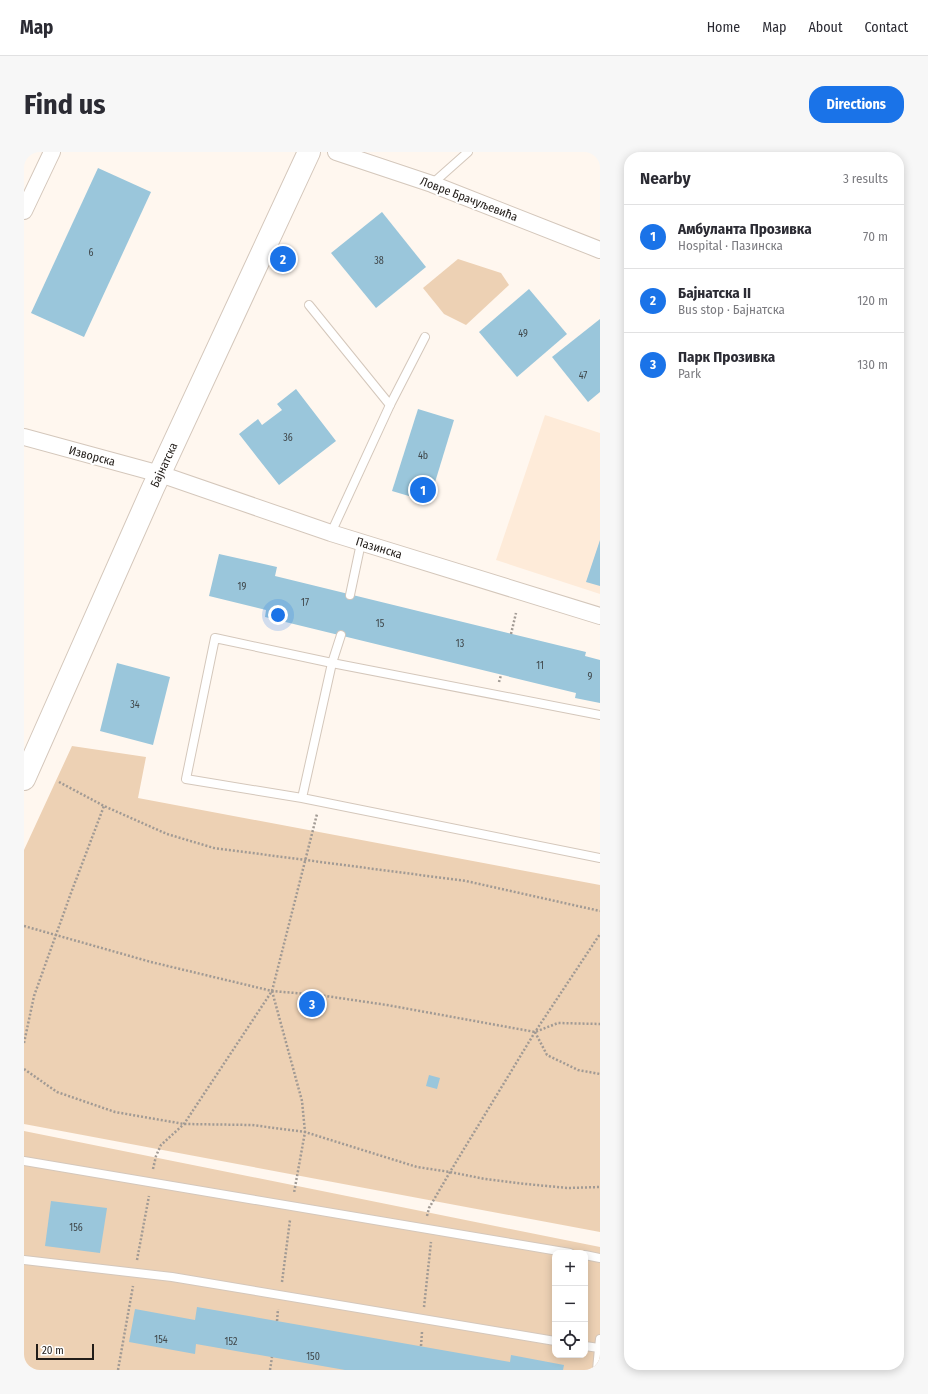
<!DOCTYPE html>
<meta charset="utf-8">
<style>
:root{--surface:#fff;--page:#f7f7f7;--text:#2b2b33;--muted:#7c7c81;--line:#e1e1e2;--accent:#1a73e8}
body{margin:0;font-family:"Fira Sans Condensed",sans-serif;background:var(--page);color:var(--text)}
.controls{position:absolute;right:12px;bottom:12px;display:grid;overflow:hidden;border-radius:8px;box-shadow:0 2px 10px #0003}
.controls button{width:36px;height:36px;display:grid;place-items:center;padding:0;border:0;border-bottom:1px solid var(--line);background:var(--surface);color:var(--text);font:20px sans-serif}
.scale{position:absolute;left:12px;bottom:10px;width:58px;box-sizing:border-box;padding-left:4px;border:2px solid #221d19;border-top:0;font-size:11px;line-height:14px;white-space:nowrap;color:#221d19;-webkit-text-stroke:3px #fff;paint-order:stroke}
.you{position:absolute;left:254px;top:463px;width:14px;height:14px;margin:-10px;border:3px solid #fff;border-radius:50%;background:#1a73e8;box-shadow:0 0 0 6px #1a73e833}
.badge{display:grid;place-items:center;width:26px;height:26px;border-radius:50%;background:var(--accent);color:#fff;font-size:13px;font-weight:700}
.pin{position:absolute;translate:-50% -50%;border:2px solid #fff;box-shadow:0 1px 4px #0006}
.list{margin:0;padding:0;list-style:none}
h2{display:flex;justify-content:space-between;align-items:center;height:52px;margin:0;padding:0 16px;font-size:17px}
h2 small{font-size:13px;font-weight:400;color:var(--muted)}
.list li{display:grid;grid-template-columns:26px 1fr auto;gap:12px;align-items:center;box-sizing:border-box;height:64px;padding:0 16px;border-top:1px solid var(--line)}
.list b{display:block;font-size:15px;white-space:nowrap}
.list p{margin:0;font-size:13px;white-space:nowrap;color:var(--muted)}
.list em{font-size:13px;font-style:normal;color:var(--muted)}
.icon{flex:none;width:22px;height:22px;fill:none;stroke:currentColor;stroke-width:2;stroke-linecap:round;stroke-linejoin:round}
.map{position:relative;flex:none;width:576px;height:1218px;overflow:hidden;border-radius:16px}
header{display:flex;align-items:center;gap:24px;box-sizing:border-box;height:56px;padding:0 20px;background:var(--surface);border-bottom:1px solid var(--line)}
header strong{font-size:19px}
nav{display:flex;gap:22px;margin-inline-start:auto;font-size:14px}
.intro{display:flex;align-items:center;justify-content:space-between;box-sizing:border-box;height:96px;padding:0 24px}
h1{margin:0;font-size:28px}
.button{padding:10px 18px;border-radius:16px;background:var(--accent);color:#fff;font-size:14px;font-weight:700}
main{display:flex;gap:24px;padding:0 24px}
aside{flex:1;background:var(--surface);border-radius:16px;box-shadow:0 2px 10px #0003}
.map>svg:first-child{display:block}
</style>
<header>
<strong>Map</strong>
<nav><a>Home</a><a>Map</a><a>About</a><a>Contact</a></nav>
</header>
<div class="intro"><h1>Find us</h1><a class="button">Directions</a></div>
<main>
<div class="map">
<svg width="576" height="1218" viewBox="0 0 576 1218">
<rect width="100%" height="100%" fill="#fff7ef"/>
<path fill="#feebd9" d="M 521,263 L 576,281 L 576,442 L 472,408 Z"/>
<g fill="#edd1b4" fill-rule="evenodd">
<path d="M 434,107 L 477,121 L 485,133 L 442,173 L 420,162 L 399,136 Z"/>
<path d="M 48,594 L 122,605 L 114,646 L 576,733 L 576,1080 L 0,972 L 0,698 Z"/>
<path d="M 0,979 L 576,1095 L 576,1218 L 0,1218 ZM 531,1101 L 561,1101 L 561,1203 L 531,1203 Z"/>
</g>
<g fill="#9ac6db">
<path d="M 74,16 L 127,40 L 60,185 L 7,161 Z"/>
<path d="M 358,60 L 402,115 L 352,156 L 307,101 Z"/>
<path d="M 505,137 L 543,182 L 493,225 L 455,180 Z"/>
<path d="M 576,167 L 576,240 L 564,250 L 528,205 Z"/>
<path d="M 272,237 L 312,289 L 255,333 L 215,282 L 234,267 L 238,273 L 258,258 L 253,252 Z"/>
<path d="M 394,257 L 430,268 L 405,350 L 368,339 Z"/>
<path d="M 576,388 L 576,434 L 562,430 Z"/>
<path d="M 195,402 L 253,415 L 251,424 L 562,500 L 561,504 L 576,508 L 576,551 L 551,546 L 552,541 L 241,465 L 242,458 L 185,444 Z"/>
<path d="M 93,511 L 146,525 L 129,593 L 76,579 Z"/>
<path d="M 405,923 L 416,926 L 413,937 L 402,934 Z"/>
<path d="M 27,1049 L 83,1056 L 76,1101 L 21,1094 Z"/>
<path d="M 173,1155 L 486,1210 L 487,1203 L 540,1213 L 539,1218 L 321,1218 L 172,1192 L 171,1202 L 105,1190 L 111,1157 L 171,1168 Z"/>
</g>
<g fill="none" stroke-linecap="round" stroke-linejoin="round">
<g stroke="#d4c7bb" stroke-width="10">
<g id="lane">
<path d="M 408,32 L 444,0"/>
<path d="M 285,153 L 366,253"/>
<path d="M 307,381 L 366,253 L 401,185"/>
<path d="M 326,443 L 337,391"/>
<path d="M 317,483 L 308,511 L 576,563"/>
<path d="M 278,646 L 308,511 L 191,486 L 162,627 L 278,646 L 576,706"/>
<path d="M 0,1009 L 546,1101"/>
<path d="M 561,1103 L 576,1106"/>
<path d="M 0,1108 L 148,1125 L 531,1189"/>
<path d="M 561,1194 L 575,1196 L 573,1218"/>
<path d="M 575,1196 L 576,1187"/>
</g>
</g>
<g stroke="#d4c7bb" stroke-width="18">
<g id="street">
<path d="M 312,0 L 408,32 L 576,98"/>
<path d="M 0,59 L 28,0"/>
<path d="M 0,285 L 136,322 L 307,381 L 576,464"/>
</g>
</g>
<g stroke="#d4c7bb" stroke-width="24">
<path id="secondary" d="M 0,627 L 129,336 L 285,0"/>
</g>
<g stroke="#a19a94" stroke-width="2.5" stroke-dasharray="2 2" stroke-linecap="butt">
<path d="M 487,482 L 492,461"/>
<path d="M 475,530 L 477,523"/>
<path d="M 35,630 L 80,654 L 143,682 L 190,696 L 442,729 L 576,759"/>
<path d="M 0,774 L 127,810 L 248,839 L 295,843 L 363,853 L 511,880 L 534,871 L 576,872"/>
<path d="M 248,839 L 278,949 L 281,980 L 270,1041"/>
<path d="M 511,880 L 523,903 L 554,918 L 576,922"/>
<path d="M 0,891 L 10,844 L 47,741 L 80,654"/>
<path d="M 0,917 L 33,940 L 91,960 L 160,972 L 228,973 L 281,980 L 393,1015 L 426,1020 L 461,1027 L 502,1032 L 544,1036 L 576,1035"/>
<path d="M 129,1017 L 132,1004 L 137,993 L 160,972 L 248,839 L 293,662"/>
<path d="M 403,1064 L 405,1056 L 426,1020 L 511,880 L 576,782"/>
<path d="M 113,1108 L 125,1044"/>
<path d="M 258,1130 L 266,1068"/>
<path d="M 400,1155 L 407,1090"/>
<path d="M 253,1169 L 254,1157"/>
<path d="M 397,1194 L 398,1180"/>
<path d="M 94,1218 L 109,1134"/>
<path d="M 246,1218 L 248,1205"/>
</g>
<use href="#lane" stroke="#fff" stroke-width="8"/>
<use href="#street" stroke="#fff" stroke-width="16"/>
<use href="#secondary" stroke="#fff" stroke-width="22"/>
</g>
<g text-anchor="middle" stroke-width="4" stroke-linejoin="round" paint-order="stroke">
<g font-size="10" fill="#40474a">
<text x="67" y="104">6</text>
<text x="355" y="112">38</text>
<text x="499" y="185">49</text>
<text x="559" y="227">47</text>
<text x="264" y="289">36</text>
<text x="399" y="307">4b</text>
<text x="218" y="438">19</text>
<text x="281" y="454">17</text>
<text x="356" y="475">15</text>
<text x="436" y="495">13</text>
<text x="516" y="517">11</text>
<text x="566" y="528">9</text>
<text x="111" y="556">34</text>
<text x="52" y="1079">156</text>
<text x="137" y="1191">154</text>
<text x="207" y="1193">152</text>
<text x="289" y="1208">150</text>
</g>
<g font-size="12" fill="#221d19" stroke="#fff">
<text transform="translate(445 47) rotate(21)" y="4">Ловре Брачуљевића</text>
<text transform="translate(68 304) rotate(15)" y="4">Изворска</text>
<text transform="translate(140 313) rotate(-65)" y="4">Бајнатска</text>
<text transform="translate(355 396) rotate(17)" y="4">Пазинска</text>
</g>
</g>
</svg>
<div class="controls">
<button>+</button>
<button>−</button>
<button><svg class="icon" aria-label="locate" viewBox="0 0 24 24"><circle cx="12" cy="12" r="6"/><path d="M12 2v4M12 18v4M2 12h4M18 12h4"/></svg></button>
</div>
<div class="scale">20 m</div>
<div class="you"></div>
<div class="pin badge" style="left:399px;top:338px">1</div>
<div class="pin badge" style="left:259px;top:107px">2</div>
<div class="pin badge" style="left:288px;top:852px">3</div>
</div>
<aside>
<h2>Nearby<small>3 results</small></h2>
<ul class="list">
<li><span class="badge">1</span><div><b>Амбуланта Прозивка</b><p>Hospital · Пазинска</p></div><em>70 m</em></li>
<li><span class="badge">2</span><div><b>Бајнатска II</b><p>Bus stop · Бајнатска</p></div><em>120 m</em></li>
<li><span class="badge">3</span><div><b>Парк Прозивка</b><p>Park</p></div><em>130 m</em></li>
</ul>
</aside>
</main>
